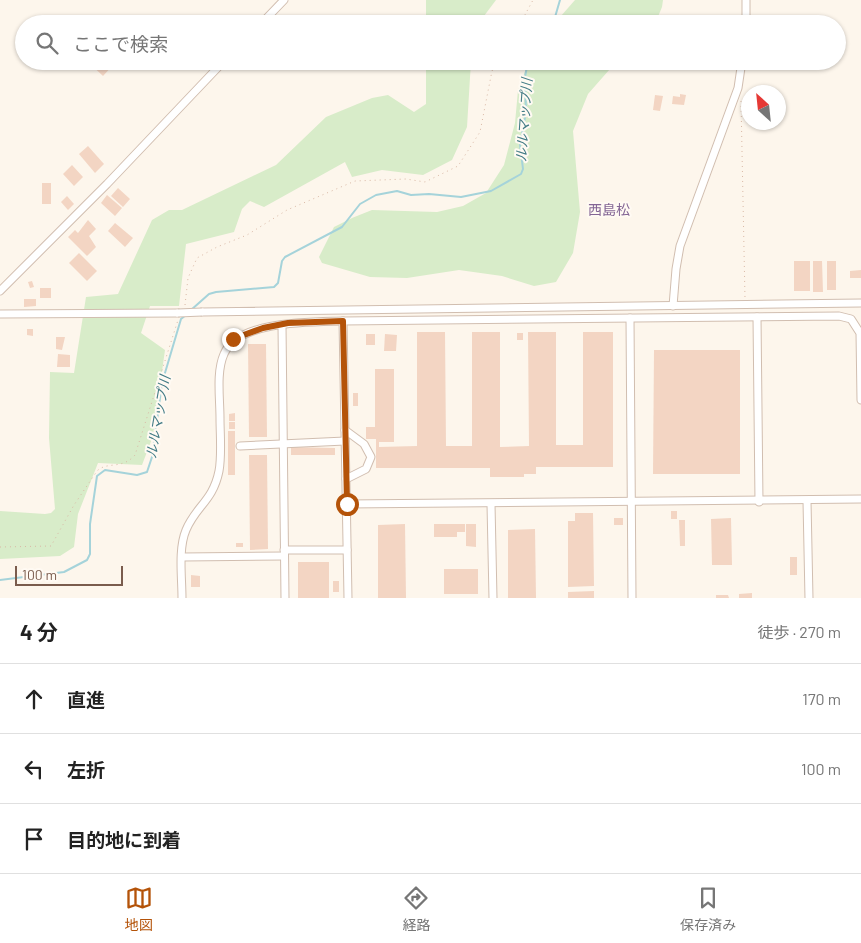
<!DOCTYPE html>
<html lang="ja">
<meta charset="utf-8">
<style>
:root{--surface:#fff;--page:#f2f2f2;--text:#222;--muted:#767676;--line:#e0e0e0;--accent:#b45309}
body{margin:0;font-family:Barlow,"Noto Sans JP",sans-serif;background:var(--page);color:var(--text)}
.compass{position:absolute;left:741px;top:85px;width:45px;height:45px;border-radius:50%;background:var(--surface);box-shadow:0 1px 4px #0004;rotate:333deg}
.scale{position:absolute;left:15px;bottom:12px;width:108px;box-sizing:border-box;padding-left:5px;border:2px solid #7a5c4d;border-top:0;font-size:14px;line-height:18px;white-space:nowrap;color:#7a5c4d;-webkit-text-stroke:4px #fffaf3;paint-order:stroke}
.stop{position:absolute;width:15px;height:15px;margin:-11px;border:4px solid #b45309;border-radius:50%;background:#fff}
.stop.end{background:#b45309;border-color:#fff;box-shadow:0 1px 5px #0008}
.list{margin:0;padding:0;list-style:none}
h2{display:flex;justify-content:space-between;align-items:center;height:65px;margin:0;padding:0 20px;font-size:21px}
h2 small{font-size:16px;font-weight:400;color:var(--muted)}
.list li{display:grid;grid-template-columns:32px 1fr auto;gap:15px;align-items:center;box-sizing:border-box;height:70px;padding:0 20px;border-top:1px solid var(--line)}
.list b{display:block;font-size:19px;white-space:nowrap}
.list em{font-size:16px;font-style:normal;color:var(--muted)}
.icon{flex:none;width:28px;height:28px;fill:none;stroke:currentColor;stroke-width:2;stroke-linecap:round;stroke-linejoin:round}
.map{position:relative;flex:none;width:861px;height:598px;overflow:hidden}
.search{position:absolute;background:var(--surface);box-shadow:0 1px 4px #0004;left:15px;right:15px;top:15px;height:55px;display:flex;align-items:center;gap:12px;box-sizing:border-box;padding:0 18px;border-radius:28px;color:var(--muted);font-size:19px}
.sheet{height:275px;background:var(--surface)}
nav{display:flex;justify-content:space-around;align-items:center;box-sizing:border-box;height:70px;border-top:1px solid var(--line);background:var(--surface);font-size:14px;color:var(--muted)}
nav a{display:grid;justify-items:center;gap:2px}
nav .on{color:var(--accent)}
.map>svg:first-child{display:block}
</style>
<div class="map">
<svg width="861" height="598" viewBox="0 0 861 598">
<rect width="100%" height="100%" fill="#fdf6ec"/>
<g fill="#d8ecc9">
<path d="M 426,0 L 496,0 L 478,24 L 426,24 Z"/>
<path d="M 575,0 L 663,0 L 662,7 L 655,24 L 554,24 Z"/>
<path d="M 426,61 L 471,61 L 467,127 L 452,160 L 423,175 L 382,170 L 352,177 L 345,162 L 264,207 L 250,201 L 242,209 L 234,232 L 186,244 L 179,306 L 150,306 L 141,333 L 165,350 L 153,436 L 142,465 L 98,463 L 78,514 L 74,547 L 60,556 L 0,559 L 0,511 L 45,514 L 51,513 L 55,509 L 49,438 L 50,372 L 74,373 L 86,297 L 118,294 L 152,220 L 169,210 L 182,210 L 276,165 L 326,117 L 372,98 L 388,95 L 414,112 L 426,104 Z"/>
<path d="M 529,61 L 617,61 L 588,94 L 573,131 L 580,212 L 573,253 L 556,282 L 534,286 L 502,276 L 459,270 L 407,278 L 370,277 L 322,263 L 319,257 L 334,227 L 352,218 L 372,210 L 437,212 L 463,206 L 486,193 L 504,165 L 515,123 L 518,90 Z"/>
</g>
<g fill="none" stroke-linecap="round" stroke-linejoin="round">
<g stroke="#a5d3da" stroke-width="2">
<path d="M 553,24 L 560,0"/>
<path d="M 191,310 L 209,294 L 216,292 L 274,287 L 278,283 L 282,261 L 285,257 L 342,227 L 360,204 L 376,195 L 397,191 L 411,195 L 429,194 L 461,197 L 491,191 L 521,174 L 523,169 L 520,145 L 526,112 L 525,77 L 528,61"/>
<path d="M 0,580 L 64,572 L 87,560 L 90,554 L 90,524 L 97,476 L 105,470 L 137,475 L 147,472 L 152,457 L 162,383 L 181,319 L 186,315"/>
</g>
</g>
<g fill="#f3d5c3">
<path d="M 87,61 L 111,61 L 114,64 L 103,76 Z"/>
<path d="M 159,61 L 177,61 L 176,64 L 159,63 Z"/>
<path d="M 680,94 L 686,95 L 684,105 L 672,104 L 673,96 L 680,97 Z"/>
<path d="M 655,95 L 663,96 L 660,111 L 653,110 Z"/>
<path d="M 88,146 L 104,164 L 95,173 L 79,154 Z"/>
<path d="M 72,165 L 83,177 L 74,186 L 63,174 Z"/>
<rect x="42" y="183" width="9" height="21"/>
<path d="M 118,188 L 130,199 L 123,207 L 111,196 Z"/>
<path d="M 107,195 L 122,208 L 115,216 L 101,203 Z"/>
<path d="M 67,196 L 74,204 L 68,210 L 61,202 Z"/>
<path d="M 88,220 L 96,229 L 89,236 L 96,247 L 87,256 L 68,237 L 75,230 L 78,233 Z"/>
<path d="M 115,223 L 133,238 L 125,247 L 108,231 Z"/>
<path d="M 79,253 L 97,271 L 87,281 L 69,263 Z"/>
<rect x="794" y="261" width="16" height="30"/>
<path d="M 813,261 L 822,261 L 823,292 L 813,292 Z"/>
<rect x="827" y="261" width="9" height="29"/>
<path d="M 861,270 L 861,278 L 850,278 L 850,271 Z"/>
<path d="M 32,281 L 34,287 L 30,288 L 28,282 Z"/>
<rect x="40" y="288" width="11" height="10"/>
<path d="M 24,299 L 36,299 L 36,306 L 24,307 Z"/>
<path d="M 27,329 L 33,329 L 33,336 L 27,335 Z"/>
<path d="M 417,332 L 445,332 L 446,446 L 472,446 L 472,332 L 500,332 L 500,447 L 529,446 L 528,332 L 556,332 L 556,445 L 583,445 L 583,332 L 613,332 L 613,467 L 536,467 L 536,474 L 524,474 L 524,477 L 490,477 L 490,468 L 376,468 L 376,439 L 366,439 L 366,427 L 375,427 L 375,369 L 394,369 L 394,442 L 379,442 L 379,447 L 417,446 Z"/>
<rect x="517" y="333" width="6" height="7"/>
<rect x="366" y="334" width="9" height="11"/>
<path d="M 385,334 L 397,335 L 396,351 L 384,351 Z"/>
<path d="M 56,337 L 65,337 L 62,350 L 56,349 Z"/>
<path d="M 248,344 L 266,344 L 267,437 L 249,437 Z"/>
<path d="M 654,350 L 740,350 L 740,474 L 653,474 Z"/>
<path d="M 58,354 L 70,355 L 70,367 L 57,367 Z"/>
<rect x="353" y="393" width="5" height="13"/>
<path d="M 235,413 L 235,421 L 229,421 L 229,414 Z"/>
<rect x="229" y="422" width="6" height="7"/>
<rect x="228" y="431" width="7" height="44"/>
<path d="M 291,447 L 335,448 L 335,455 L 291,455 Z"/>
<path d="M 249,455 L 267,455 L 268,549 L 250,550 Z"/>
<rect x="671" y="511" width="6" height="8"/>
<path d="M 575,513 L 593,513 L 594,586 L 568,587 L 568,521 L 575,521 Z"/>
<rect x="614" y="518" width="9" height="7"/>
<path d="M 731,518 L 732,565 L 712,565 L 711,519 Z"/>
<path d="M 679,520 L 685,520 L 685,546 L 680,546 Z"/>
<path d="M 405,524 L 406,598 L 378,598 L 378,525 Z"/>
<path d="M 434,524 L 465,524 L 465,532 L 457,532 L 457,537 L 434,537 Z"/>
<path d="M 466,524 L 476,524 L 476,547 L 466,546 Z"/>
<path d="M 535,529 L 536,598 L 508,598 L 508,530 Z"/>
<rect x="236" y="543" width="7" height="4"/>
<rect x="790" y="557" width="7" height="18"/>
<rect x="298" y="562" width="31" height="36"/>
<rect x="444" y="569" width="34" height="25"/>
<path d="M 191,575 L 200,576 L 200,587 L 191,587 Z"/>
<rect x="333" y="581" width="6" height="11"/>
<path d="M 594,591 L 594,598 L 568,598 L 568,592 Z"/>
<path d="M 752,593 L 752,598 L 739,598 L 739,594 Z"/>
<path d="M 716,595 L 728,595 L 729,598 L 716,598 Z"/>
</g>
<g fill="none" stroke-linecap="round" stroke-linejoin="round">
<g stroke="#d1beb0" stroke-width="9">
<g id="minor">
<path d="M 261,24 L 284,0"/>
<path d="M 746,24 L 746,0"/>
<path d="M 0,291 L 107,184 L 224,61"/>
<path d="M 673,306 L 676,269 L 680,246 L 738,88 L 742,61"/>
<path d="M 202,312 L 861,303"/>
<path d="M 0,314 L 178,313"/>
<path d="M 757,317 L 759,502"/>
<path d="M 630,318 L 632,598"/>
<path d="M 343,321 L 348,598"/>
<path d="M 282,325 L 285,598"/>
<path d="M 345,430 L 364,444 L 371,457 L 366,469 L 346,479"/>
<path d="M 240,446 L 345,441"/>
<path d="M 807,501 L 809,598"/>
<path d="M 347,504 L 861,499"/>
<path d="M 491,504 L 493,598"/>
<path d="M 284,550 L 347,550"/>
<path d="M 183,557 L 284,556"/>
<path d="M 182,598 C 182,577 178,549 186,530 C 196,506 213,501 219,471 C 222,455 220,435 220,418 C 220,398 216,372 224,354 C 238,320 312,322 343,321 L 839,316 L 851,319 L 860,333 L 861,400"/>
</g>
</g>
<g stroke="#d9b8a5" stroke-width="1" stroke-dasharray="1 4" stroke-linecap="butt">
<path d="M 520,24 L 533,0"/>
<path d="M 741,101 L 745,299"/>
<path d="M 185,305 L 188,278 L 197,258 L 217,247 L 247,235 L 287,210 L 355,181 L 406,179 L 425,182 L 458,166 L 480,132 L 492,71 L 498,61"/>
<path d="M 0,547 L 51,546 L 74,505 L 97,471 C 107,461 122,470 135,455 L 178,320"/>
</g>
<use href="#minor" stroke="#fff" stroke-width="7"/>
<g stroke="#d1beb0" stroke-width="9" stroke-linecap="butt">
<path id="minor-bridge" d="M 178,313 L 202,312"/>
</g>
<use href="#minor-bridge" stroke="#fff" stroke-width="7"/>
</g>
<g fill="none" stroke-linecap="round" stroke-linejoin="round">
<path stroke="#b45309" stroke-width="6" d="M 233,339 L 263,328 L 288,323 L 343,321 L 347,504"/>
</g>
<g text-anchor="middle" stroke-width="4" stroke-linejoin="round" paint-order="stroke">
<g font-size="14" font-style="italic" fill="#437c86" stroke="#fffaf3">
<text transform="translate(524 120) rotate(-86)" y="5">ルルマップ川</text>
<text transform="translate(158 417) rotate(-80)" y="5">ルルマップ川</text>
</g>
<g font-size="14" fill="#846695" stroke="#fffaf3">
<text x="609" y="215">西島松</text>
</g>
</g>
</svg>
<svg class="compass" viewBox="-18 -18 36 36"><path d="M0-13l5 13h-10z" fill="#e53935"/><path d="M0 13l5-13h-10z" fill="#767676"/></svg>
<div class="scale">100 m</div>
<div class="stop" style="left:347px;top:504px"></div>
<div class="stop end" style="left:233px;top:339px"></div>
<div class="search"><svg class="icon" aria-label="search" viewBox="0 0 24 24"><circle cx="10" cy="10" r="6"/><path d="M15 15l6 6"/></svg>ここで検索</div>
</div>
<section class="sheet">
<h2>4 分<small>徒歩 · 270 m</small></h2>
<ul class="list">
<li><svg class="icon" aria-label="ahead" viewBox="0 0 24 24"><path d="M12 20V5M6 11l6-6 6 6"/></svg><div><b>直進</b></div><em>170 m</em></li>
<li><svg class="icon" aria-label="left" viewBox="0 0 24 24"><path d="M17 20v-9H6M10 6l-5 5 5 5"/></svg><div><b>左折</b></div><em>100 m</em></li>
<li><svg class="icon" aria-label="arrive" viewBox="0 0 24 24"><path d="M6 21V4h12l-3 4 3 4H6"/></svg><div><b>目的地に到着</b></div></li>
</ul>
</section>
<nav>
<a class="on"><svg class="icon" aria-label="map" viewBox="0 0 24 24"><path d="M3 6l6-2 6 2 6-2v14l-6 2-6-2-6 2zM9 4v14M15 6v14"/></svg>地図</a>
<a><svg class="icon" aria-label="directions" viewBox="0 0 24 24"><path d="M12 3l9 9-9 9-9-9zM9 14v-3h6M13 9l2 2-2 2"/></svg>経路</a>
<a><svg class="icon" aria-label="saved" viewBox="0 0 24 24"><path d="M7 4h10v16l-5-4-5 4z"/></svg>保存済み</a>
</nav>
